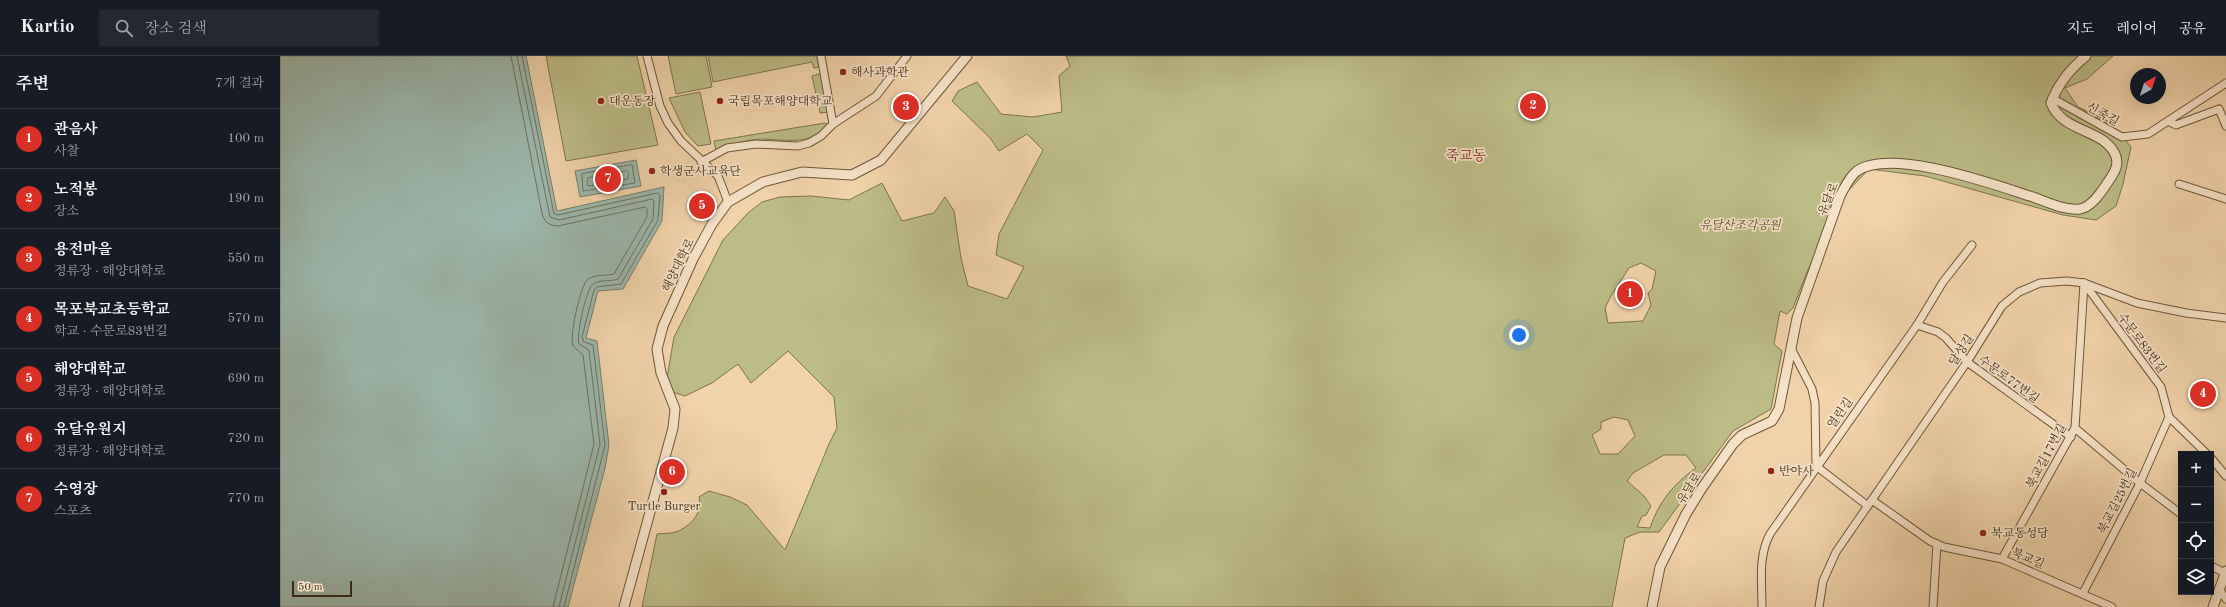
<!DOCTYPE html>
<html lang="ko">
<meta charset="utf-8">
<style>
:root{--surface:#171b24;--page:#242831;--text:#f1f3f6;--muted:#9ea1a6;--line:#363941;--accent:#d93025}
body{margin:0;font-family:"Old Standard TT","Noto Serif KR",serif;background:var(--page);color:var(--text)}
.controls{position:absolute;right:12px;bottom:12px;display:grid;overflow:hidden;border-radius:0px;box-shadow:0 4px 16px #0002}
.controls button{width:36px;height:36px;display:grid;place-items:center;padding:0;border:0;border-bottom:1px solid var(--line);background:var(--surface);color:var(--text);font:20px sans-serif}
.compass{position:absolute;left:1850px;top:12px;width:36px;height:36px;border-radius:50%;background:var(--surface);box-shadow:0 4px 16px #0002;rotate:39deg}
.scale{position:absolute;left:12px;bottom:10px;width:60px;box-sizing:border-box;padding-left:4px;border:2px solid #412c13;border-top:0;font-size:11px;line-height:14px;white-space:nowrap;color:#412c13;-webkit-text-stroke:3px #f6e2c8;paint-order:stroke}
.you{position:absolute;left:1239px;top:279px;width:14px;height:14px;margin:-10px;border:3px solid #fff;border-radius:50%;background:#1a73e8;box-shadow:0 0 0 6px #1a73e833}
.badge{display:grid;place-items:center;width:26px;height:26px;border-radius:50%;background:var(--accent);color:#fff;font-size:13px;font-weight:700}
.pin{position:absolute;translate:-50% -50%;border:2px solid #fff;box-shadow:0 1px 4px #0006}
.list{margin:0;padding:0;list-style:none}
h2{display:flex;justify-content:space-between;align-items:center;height:52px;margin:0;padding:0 16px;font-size:17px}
h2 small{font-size:13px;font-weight:400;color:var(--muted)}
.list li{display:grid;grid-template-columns:26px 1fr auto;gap:12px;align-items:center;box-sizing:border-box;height:60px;padding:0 16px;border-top:1px solid var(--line)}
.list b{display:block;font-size:15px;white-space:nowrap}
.list p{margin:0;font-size:13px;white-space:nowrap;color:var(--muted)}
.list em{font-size:13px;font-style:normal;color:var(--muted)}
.icon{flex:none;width:22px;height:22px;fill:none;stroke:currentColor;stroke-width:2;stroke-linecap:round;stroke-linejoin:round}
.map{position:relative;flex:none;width:1946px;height:551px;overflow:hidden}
header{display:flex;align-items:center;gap:24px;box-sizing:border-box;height:56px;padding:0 20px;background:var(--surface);border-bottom:1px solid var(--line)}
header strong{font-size:19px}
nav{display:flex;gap:22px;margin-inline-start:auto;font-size:14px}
.search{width:280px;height:36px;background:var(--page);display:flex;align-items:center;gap:10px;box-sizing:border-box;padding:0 14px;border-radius:0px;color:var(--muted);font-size:15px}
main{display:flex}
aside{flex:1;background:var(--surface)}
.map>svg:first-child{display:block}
</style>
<header>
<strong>Kartio</strong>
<div class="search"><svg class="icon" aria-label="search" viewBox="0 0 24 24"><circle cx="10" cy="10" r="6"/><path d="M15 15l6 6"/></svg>장소 검색</div>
<nav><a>지도</a><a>레이어</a><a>공유</a></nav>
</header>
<main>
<aside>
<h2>주변<small>7개 결과</small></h2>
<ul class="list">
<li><span class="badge">1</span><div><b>관음사</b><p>사찰</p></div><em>100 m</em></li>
<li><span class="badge">2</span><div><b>노적봉</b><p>장소</p></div><em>190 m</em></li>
<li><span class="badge">3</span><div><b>용전마을</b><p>정류장 · 해양대학로</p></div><em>550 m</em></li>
<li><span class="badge">4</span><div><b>목포북교초등학교</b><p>학교 · 수문로83번길</p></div><em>570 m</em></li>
<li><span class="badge">5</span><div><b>해양대학교</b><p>정류장 · 해양대학로</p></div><em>690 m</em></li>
<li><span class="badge">6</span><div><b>유달유원지</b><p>정류장 · 해양대학로</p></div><em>720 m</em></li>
<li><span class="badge">7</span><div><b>수영장</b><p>스포츠</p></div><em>770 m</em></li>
</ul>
</aside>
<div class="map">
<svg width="1946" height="551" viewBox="0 0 1946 551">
<rect width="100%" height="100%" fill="#f1d3ab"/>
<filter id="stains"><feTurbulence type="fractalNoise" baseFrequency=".005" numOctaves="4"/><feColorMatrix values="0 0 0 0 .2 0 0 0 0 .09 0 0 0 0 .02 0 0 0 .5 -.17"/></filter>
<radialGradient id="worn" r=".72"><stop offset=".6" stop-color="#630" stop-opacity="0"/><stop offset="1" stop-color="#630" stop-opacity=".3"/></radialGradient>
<g fill="#bcbc87" stroke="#7e744d" fill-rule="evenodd">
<path d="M 266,0 L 357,0 L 378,89 L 286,105 Z"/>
<path d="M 388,0 L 426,0 L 432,31 L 396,38 Z"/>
<path d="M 428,0 L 537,0 L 539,11 L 534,12 L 532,6 L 433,26 Z"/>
<path d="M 786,0 L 1833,0 L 1807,23 L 1785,32 L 1798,51 L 1830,66 L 1851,91 L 1843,128 L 1836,150 L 1816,164 L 1783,159 L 1645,120 L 1589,113 L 1565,138 L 1527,216 L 1513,252 L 1507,258 L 1500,255 L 1494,288 L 1502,295 L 1491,353 L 1453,375 L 1379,476 L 1360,476 L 1345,482 L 1332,551 L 362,551 L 377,478 C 383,477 391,478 396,476 C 411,470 423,457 419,441 L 429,435 L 450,441 L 467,449 L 505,494 L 549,388 L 557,372 L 554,341 L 508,295 L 471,327 L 458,308 L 432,327 L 405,340 L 389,335 L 387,322 L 394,281 L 443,184 L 468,157 L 482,146 L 500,141 L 531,140 L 569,144 L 602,127 L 622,165 L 654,157 L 665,141 L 674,155 L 681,202 L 688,230 L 727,243 L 744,211 L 716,199 L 719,178 L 763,94 L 747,78 L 719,95 L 710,82 L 672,45 L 678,35 L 697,26 L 721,58 L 753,61 L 782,56 L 779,20 L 790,10 ZM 1361,207 L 1376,215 L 1372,233 L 1368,237 L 1371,249 L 1363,265 L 1328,267 L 1325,252 L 1331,240 L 1349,212 ZM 1334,361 L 1348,364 L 1355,380 L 1338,398 L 1320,398 L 1312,379 L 1321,373 L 1321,366 ZM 1384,399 L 1406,399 L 1416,412 C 1394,427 1378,447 1370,472 L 1357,471 L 1362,460 L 1366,459 L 1371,450 L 1364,440 L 1347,425 L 1353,417 Z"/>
<path d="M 539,18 L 541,19 L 548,56 L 540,57 L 532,20 Z"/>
<path d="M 420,36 L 431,88 L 418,90 L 405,76 L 389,42 Z"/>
<path d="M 545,67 L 547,68 C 536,91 500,83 481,83 C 465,84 450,89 436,94 L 434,85 Z"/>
</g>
<g fill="#9bb7ab" stroke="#777f6e">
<path d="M 0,0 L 246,0 L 277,155 L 384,131 L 382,165 L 343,233 L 318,235 L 306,282 L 317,285 L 329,389 L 325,412 L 288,551 L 0,551 Z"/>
<path d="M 356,104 L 361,130 L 300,141 L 295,115 Z"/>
</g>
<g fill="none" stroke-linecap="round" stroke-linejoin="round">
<g stroke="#6e725f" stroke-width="1">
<path d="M 231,0 L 262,157 C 264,166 270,170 278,170 L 365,151 L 367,153 L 367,161 L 334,218 C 326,220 314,218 307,224 C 300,232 289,281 293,290 L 303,299 L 314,388 L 273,551"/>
<path d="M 237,0 L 270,161 L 279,164 L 372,143 L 374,145 L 373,163 L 338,223 C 331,226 320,223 313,228 C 306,232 296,281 299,288 L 309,294 L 320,388 L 279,551"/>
<path d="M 242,0 L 274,158 L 278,159 L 377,137 L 380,139 L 378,164 L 341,228 L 317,231 L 314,234 L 302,281 L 304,286 L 313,289 L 325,389 L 284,551"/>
<path d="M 352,109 L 355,127 L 303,135 L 302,118 Z"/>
<path d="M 347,115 L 349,117 L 348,123 L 309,130 L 307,129 L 308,122 Z"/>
</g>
<g stroke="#6d5639" stroke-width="9">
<g id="minor">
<path d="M 367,0 L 380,50 L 388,67 L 401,85 L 438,120 L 448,146"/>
<path d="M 541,0 L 553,68"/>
<path d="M 1772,42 L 1842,81 L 1868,78 L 1946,27"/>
<path d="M 1888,65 L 1896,69 L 1939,53 L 1946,70"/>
<path d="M 421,106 L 447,92 L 476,88 L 518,90 L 529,87 L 541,80 L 553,68 L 596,40 L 627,0"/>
<path d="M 1899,128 L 1946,143"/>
<path d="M 1804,227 L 1881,331 L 1889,361 L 1927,398"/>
<path d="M 1637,269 L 1658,276 L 1666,282 L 1687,306 L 1791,381"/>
<path d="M 1511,292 L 1532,333 L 1535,347 L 1536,410 L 1588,450"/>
<path d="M 1795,372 L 1860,427 L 1901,458"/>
<path d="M 1931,402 L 1946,420"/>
<path d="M 1592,444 L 1650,485 L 1664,491 L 1722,503 L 1832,551"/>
<path d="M 1722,503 L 1795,372 L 1804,227"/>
<path d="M 1931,510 L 1945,517"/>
<path d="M 1939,533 L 1946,543"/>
<path d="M 1803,537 L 1860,427 L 1889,361"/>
<path d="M 1482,551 C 1482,526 1478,500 1490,478 L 1637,269 L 1663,226 L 1692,189"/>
<path d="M 1539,551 L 1543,525 L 1556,496 L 1687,306 L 1722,250 L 1739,236 L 1760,227 L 1787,225 L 1804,227 L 1857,247 L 1906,257 L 1946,262"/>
<path d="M 1653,551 L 1657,488"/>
</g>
</g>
<g stroke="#6d5639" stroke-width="11">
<g id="tertiary">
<path d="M 344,551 L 393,372 L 395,353 L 381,317 L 377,293 L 383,270 L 413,203 L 432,168 L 448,146 L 483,126 L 522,116 L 572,119 L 601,104 L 687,0"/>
<path d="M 1372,551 L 1380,511 L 1406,458 L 1422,432 L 1453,388 L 1462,379 L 1492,365 L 1499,353 L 1517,262 L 1560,140 C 1565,131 1569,121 1577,115 C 1611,91 1715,129 1753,141 C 1767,146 1786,155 1800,153 C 1812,151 1822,135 1828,126 C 1834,117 1840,109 1835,98 C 1822,72 1783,77 1771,47 C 1778,28 1790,13 1806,0"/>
<path d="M 1933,551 L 1946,515"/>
</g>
</g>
<use href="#minor" stroke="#f6e2c8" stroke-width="7"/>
<use href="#tertiary" stroke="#f6e2c8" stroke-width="9"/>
</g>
<g fill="#8f2418" stroke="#f6e2c8" stroke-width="1.5">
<circle cx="563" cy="16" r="4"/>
<circle cx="321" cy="45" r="4"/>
<circle cx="440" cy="45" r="4"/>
<circle cx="372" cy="115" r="4"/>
<circle cx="1491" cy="415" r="4"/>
<circle cx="384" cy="436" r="4"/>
<circle cx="1703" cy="477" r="4"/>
</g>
<g text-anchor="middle" stroke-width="3.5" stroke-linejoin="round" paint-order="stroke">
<g font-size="12" fill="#412c13" stroke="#f6e2c8" text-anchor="start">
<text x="571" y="20">해사과학관</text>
<text x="329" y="49">대운동장</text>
<text x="448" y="49">국립목포해양대학교</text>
<text x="380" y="119">학생군사교육단</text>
<text x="1499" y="419">반야사</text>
<text x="384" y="454" text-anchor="middle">Turtle Burger</text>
<text x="1711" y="481">북교동성당</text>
</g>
<g font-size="12" fill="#412c13" stroke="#f6e2c8">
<text transform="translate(1823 58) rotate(29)" y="4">신죽길</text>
<text transform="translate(1548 143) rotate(-68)" y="4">유달로</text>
<text transform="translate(398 209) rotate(-64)" y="4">해양대학로</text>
<text transform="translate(1862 287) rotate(53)" y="4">수문로83번길</text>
<text transform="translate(1681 294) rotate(-57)" y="4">달성길</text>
<text transform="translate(1729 323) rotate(36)" y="4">수문로77번길</text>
<text transform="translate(1560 357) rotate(-55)" y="4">열린길</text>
<text transform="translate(1766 400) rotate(-62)" y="4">북교길17번길</text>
<text transform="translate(1409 432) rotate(-58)" y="4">유달로</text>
<text transform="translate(1837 445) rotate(-63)" y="4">북교길25번길</text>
<text transform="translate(1748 502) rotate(23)" y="4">북교길</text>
</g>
<g font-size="12" font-style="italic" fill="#5a492a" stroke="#f6e2c8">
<text x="1460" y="173">유달산조각공원</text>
</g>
<g font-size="14" fill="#7a1f14" stroke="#f6e2c8">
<text x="1186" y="104">죽교동</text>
</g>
</g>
<rect width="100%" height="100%" filter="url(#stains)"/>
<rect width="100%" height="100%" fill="url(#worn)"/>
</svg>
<div class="controls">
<button>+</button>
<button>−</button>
<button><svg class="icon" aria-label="locate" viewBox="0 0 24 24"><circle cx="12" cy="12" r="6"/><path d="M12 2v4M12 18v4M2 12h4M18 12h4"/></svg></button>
<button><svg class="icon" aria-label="layers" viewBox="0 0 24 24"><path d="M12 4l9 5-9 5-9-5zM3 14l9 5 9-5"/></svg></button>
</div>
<svg class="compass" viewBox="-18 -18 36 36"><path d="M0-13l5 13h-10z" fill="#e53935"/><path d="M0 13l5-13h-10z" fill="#9ea1a6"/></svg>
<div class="scale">50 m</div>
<div class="you"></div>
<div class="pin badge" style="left:1350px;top:238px">1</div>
<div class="pin badge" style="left:1253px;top:50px">2</div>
<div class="pin badge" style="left:626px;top:51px">3</div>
<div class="pin badge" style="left:1923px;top:338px">4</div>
<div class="pin badge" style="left:422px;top:150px">5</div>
<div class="pin badge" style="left:392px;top:416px">6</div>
<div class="pin badge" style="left:328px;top:123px">7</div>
</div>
</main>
